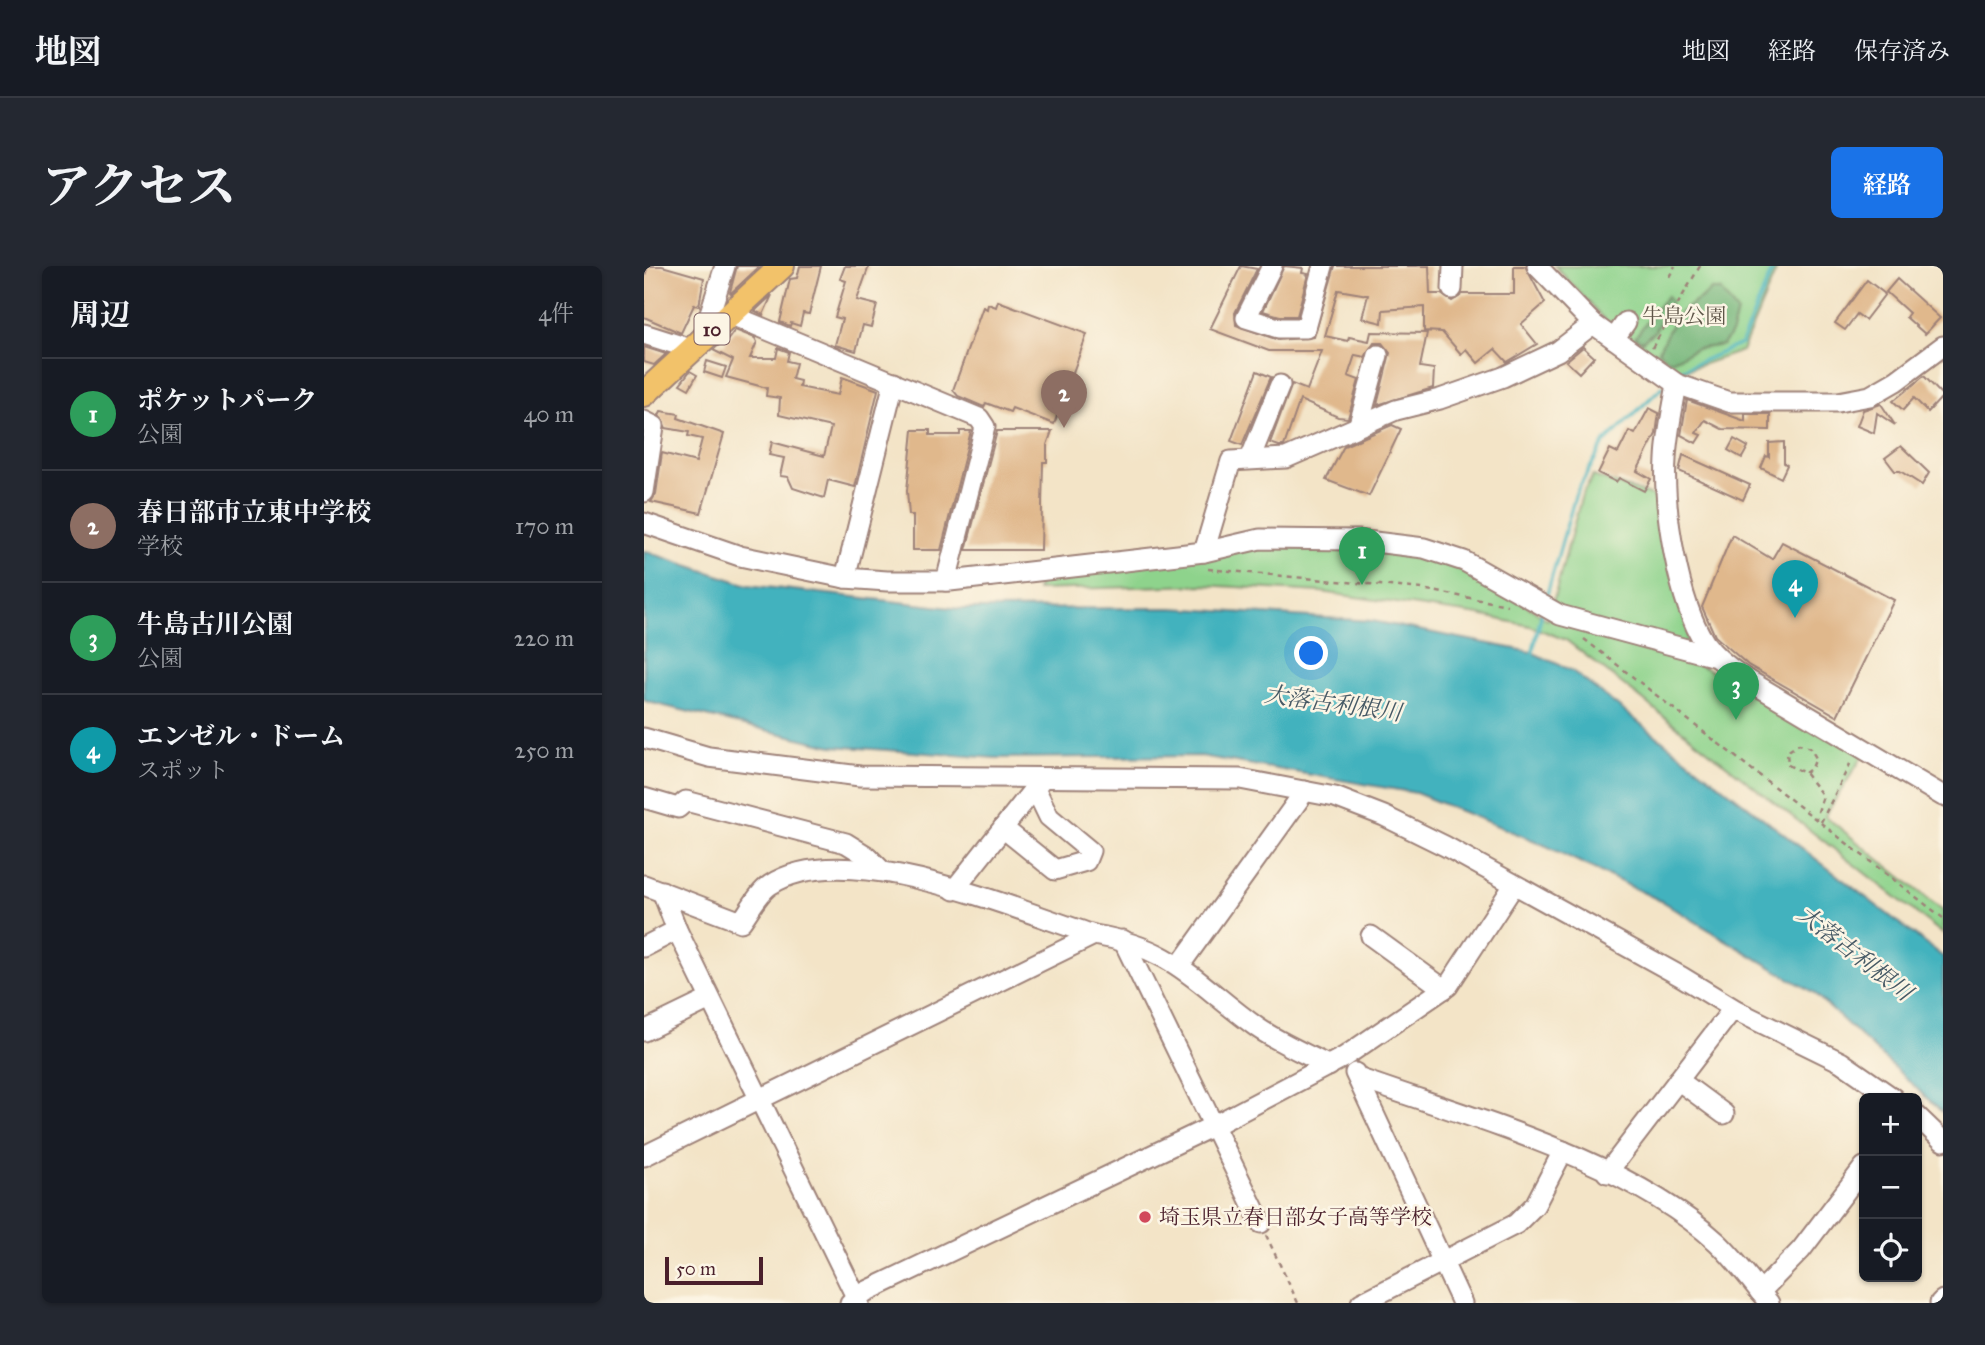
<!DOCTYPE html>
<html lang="ja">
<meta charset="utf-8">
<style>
:root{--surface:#171b24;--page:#242831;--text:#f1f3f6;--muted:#9ea1a6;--line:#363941;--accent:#1a73e8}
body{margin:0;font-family:"IM FELL Great Primer","Noto Serif JP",serif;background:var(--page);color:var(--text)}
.controls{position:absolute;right:21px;bottom:21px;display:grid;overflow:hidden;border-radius:10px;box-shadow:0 2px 5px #0004}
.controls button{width:63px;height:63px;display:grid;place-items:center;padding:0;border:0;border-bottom:2px solid var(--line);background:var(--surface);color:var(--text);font:35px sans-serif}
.scale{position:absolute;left:21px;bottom:18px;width:98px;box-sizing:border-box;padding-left:7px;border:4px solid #4a1f2b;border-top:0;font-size:19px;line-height:24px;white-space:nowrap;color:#4a1f2b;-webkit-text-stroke:5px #fcf5e5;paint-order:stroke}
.you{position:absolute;left:668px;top:388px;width:24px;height:24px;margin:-18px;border:5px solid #fff;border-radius:50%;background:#1a73e8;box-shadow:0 0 0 10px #1a73e833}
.badge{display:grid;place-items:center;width:46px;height:46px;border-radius:50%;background:var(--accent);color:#fff;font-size:23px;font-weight:700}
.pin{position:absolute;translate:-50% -58px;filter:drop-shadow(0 2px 4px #0008)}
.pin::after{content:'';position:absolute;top:37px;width:24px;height:21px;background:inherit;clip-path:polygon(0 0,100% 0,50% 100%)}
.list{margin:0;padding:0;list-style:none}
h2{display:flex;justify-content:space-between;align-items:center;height:91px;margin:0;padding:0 28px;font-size:30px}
h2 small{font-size:23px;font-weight:400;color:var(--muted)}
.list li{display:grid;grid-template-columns:46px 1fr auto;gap:21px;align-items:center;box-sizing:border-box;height:112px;padding:0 28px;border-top:2px solid var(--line)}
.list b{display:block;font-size:26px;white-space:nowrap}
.list p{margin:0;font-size:23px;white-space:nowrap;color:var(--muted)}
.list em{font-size:23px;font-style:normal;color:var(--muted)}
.icon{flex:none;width:38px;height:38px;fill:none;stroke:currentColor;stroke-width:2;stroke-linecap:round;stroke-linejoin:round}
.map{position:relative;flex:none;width:1299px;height:1037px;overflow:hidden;border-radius:10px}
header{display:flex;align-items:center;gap:42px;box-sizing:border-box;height:98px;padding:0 35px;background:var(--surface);border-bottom:2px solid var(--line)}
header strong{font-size:33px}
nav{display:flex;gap:38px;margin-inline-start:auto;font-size:24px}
.intro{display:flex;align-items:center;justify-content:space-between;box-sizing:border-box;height:168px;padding:0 42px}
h1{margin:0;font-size:49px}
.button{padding:18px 32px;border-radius:10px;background:var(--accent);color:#fff;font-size:24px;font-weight:700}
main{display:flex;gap:42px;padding:0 42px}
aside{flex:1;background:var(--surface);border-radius:10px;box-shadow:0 2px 5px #0004}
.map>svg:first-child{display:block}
</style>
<header>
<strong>地図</strong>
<nav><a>地図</a><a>経路</a><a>保存済み</a></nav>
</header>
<div class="intro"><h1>アクセス</h1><a class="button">経路</a></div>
<main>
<aside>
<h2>周辺<small>4件</small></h2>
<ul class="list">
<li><span class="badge" style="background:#2e9e5b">1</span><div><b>ポケットパーク</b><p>公園</p></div><em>40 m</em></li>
<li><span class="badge" style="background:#8d6e63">2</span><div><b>春日部市立東中学校</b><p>学校</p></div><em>170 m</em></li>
<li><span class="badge" style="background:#2e9e5b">3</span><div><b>牛島古川公園</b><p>公園</p></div><em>220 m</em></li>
<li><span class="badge" style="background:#0f9aa8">4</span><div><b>エンゼル・ドーム</b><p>スポット</p></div><em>250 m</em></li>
</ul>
</aside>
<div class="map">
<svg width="1299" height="1037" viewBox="0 0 1299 1037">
<rect width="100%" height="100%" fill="#fcf5e5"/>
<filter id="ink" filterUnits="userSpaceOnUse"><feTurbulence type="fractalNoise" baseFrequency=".0143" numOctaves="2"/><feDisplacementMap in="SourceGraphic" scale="14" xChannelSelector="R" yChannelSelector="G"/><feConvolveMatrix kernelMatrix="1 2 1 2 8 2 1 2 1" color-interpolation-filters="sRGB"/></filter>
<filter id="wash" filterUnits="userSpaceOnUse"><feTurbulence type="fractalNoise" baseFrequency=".00686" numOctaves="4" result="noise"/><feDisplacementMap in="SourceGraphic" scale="28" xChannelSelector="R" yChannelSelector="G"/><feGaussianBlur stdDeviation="1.57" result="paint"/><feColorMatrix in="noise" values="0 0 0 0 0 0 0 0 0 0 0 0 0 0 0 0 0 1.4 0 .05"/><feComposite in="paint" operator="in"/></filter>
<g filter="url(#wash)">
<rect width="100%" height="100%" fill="#f3e4c7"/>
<g fill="#8ed38c" stroke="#6c795c" stroke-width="2">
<path d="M 911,0 L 1134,0 L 1098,85 L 1031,108 L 960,53 Z"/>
<path d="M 949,210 L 1017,233 L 1047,362 L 1037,391 L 1097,419 L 1220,488 L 1181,550 L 1299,645 L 1299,668 L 922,374 L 886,360 L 835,349 L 677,326 L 558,319 L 393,324 L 395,314 C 521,295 700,253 821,305 C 851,318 878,336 904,354 L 938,229 Z"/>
</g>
<g fill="#72b578" stroke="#5e6a52" stroke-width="2">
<path d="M 1067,24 L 1076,24 L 1093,46 L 1088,66 L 1079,79 L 1052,83 L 1027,95 L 1014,85 C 1021,73 1027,56 1036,47 C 1046,37 1057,35 1067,24 Z"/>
<path d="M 1023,30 L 1027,36 L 1010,66 L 998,75 L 991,71 Z"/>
</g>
<path fill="#43b2be" stroke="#466874" stroke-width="2" d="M 0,285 L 104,319 L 317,343 L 527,342 L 728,355 L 887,386 L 927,404 L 1299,691 L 1299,847 L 1170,727 L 1017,635 L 896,577 L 772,527 L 557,490 L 352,492 L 188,480 L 4,436 L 0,434 Z"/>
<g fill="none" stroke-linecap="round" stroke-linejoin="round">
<g stroke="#43b2be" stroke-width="3.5">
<path d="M 1035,105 L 1097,78 L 1130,0"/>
<path d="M 901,335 L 932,227 L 960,177 L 1018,121"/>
<path d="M 888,389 L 898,346"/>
</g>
</g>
<g id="blocks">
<g fill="#e0b88c">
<path d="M 4,0 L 18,0 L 60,12 L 55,40 L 50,39 L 37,67 L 0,51 L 0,13 Z"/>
<path d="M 93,0 L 116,0 L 87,27 L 86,26 Z"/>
<path d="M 156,0 L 177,0 L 165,48 L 159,47 L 156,60 L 147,57 L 146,60 L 136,56 L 146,13 L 153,12 Z"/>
<path d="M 201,0 L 225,0 L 213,34 L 233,39 L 227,61 L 219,59 L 212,85 L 191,79 L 198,53 L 191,51 L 202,15 L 196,13 Z"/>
<path d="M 597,0 L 613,3 L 591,47 L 592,59 L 634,74 L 670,71 L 691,0 L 785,0 L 786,28 L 797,28 L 808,35 L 819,28 L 870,28 L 870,0 L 881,0 L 901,37 L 877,58 L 893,78 L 863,96 L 851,83 L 834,97 L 822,83 L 817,88 L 798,66 L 780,65 L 780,41 L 739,44 L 738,57 L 718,52 L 724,29 L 694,24 L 681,70 L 704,75 L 705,71 L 725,75 L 727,66 L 783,67 L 776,101 L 790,103 L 789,122 L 733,139 L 746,87 L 738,77 L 730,77 L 721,91 L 711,89 L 704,110 L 715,114 L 704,152 L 694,151 L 656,134 L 640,180 L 635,180 L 626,177 L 648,118 L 663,124 L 678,85 L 625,85 L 566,63 Z"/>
<path d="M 640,0 L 659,2 L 658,7 L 664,8 L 653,50 L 636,50 L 619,45 Z"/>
<path d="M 1253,13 L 1296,52 L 1281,68 L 1262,51 L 1265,47 L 1242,26 Z"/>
<path d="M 1223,14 L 1241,28 L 1221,54 L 1213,48 L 1201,64 L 1191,57 Z"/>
<path d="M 128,29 L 119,49 L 111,45 Z"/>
<path d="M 354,35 L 443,68 L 410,158 L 368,142 L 366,146 L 342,137 L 340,141 L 314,130 L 309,124 L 339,41 L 343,43 L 344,38 L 352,41 Z"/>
<path d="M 91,64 L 111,72 L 113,76 L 106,92 L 132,92 L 134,82 L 145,86 L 143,95 L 152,97 L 148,113 L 156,115 L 155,121 L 194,129 L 198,111 L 234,124 L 211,221 L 184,214 L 180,232 L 149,222 L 144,211 L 136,210 L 140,192 L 125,189 L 128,176 L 180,190 L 187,161 L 135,149 L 136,132 L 122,130 L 123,122 L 82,111 L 89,94 L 69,84 L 76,78 L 80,79 Z"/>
<path d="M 0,81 L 22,88 L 10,99 L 0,96 Z"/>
<path d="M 939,81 L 950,91 L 935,107 L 922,95 Z"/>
<path d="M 63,95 L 82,101 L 78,112 L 60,106 Z"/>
<path d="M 46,105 L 53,109 L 45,123 L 36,118 Z"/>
<path d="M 613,105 L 627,111 L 598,179 L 587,175 Z"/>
<path d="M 1280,110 L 1299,130 L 1284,146 L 1270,132 L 1259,144 L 1249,135 Z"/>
<path d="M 1043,134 L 1101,155 L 1101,148 L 1126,148 L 1126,164 L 1078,163 L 1061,154 L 1052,167 L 1057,169 L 1052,177 L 1037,169 Z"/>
<path d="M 1237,138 L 1251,159 L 1233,147 L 1230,167 L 1213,160 L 1219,144 Z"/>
<path d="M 1005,142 L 1015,147 L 1012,168 L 993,205 L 1007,213 L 1000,225 L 975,212 L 972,216 L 954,207 L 966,183 L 974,187 L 985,165 L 991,168 Z"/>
<path d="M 17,145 L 35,148 L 34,152 L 80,168 L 57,247 L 7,236 L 12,228 L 18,187 L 52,196 L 58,173 L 44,170 L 45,166 L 22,162 L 15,149 Z"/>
<path d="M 748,159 L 757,163 L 725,230 L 682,214 L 700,180 Z"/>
<path d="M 269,164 L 286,164 L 286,169 L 316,169 L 316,165 L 327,165 L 297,284 L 269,284 L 269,249 L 265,249 L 263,225 Z"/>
<path d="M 353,165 L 408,165 L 403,179 L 403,196 L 399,196 L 397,284 L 322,284 Z"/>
<path d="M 1090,173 L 1104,181 L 1098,192 L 1084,184 Z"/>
<path d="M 1140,176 L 1140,197 L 1143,199 L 1137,212 L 1117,202 L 1122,190 L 1125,191 L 1125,177 Z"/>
<path d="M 1257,180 L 1285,207 L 1278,219 L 1256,205 L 1251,205 L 1241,192 Z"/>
<path d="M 1039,189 L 1106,219 L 1099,234 L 1035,205 Z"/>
<path d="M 1088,269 L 1128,293 L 1138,276 L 1250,334 L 1193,450 L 1104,399 L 1071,370 L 1058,341 Z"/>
</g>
</g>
</g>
<g filter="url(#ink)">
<use href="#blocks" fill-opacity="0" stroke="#9e8279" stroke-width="2"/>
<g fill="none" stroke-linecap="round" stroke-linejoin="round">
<g stroke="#9e8279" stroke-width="23">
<g id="minor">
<path d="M 628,0 L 602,52 L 634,62 L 662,62 L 679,0"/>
<path d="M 893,0 L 949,58 L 1033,118 L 1085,136 L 1194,136 L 1226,130 L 1252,115 L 1299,80"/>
<path d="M 808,23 L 809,0"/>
<path d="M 85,48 L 335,152 L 341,161 L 302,315"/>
<path d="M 69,63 L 65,50 L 81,0"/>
<path d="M 0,68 L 47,83"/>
<path d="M 970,73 L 982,56"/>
<path d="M 1033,118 C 1029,142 1023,168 1022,193 C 1019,242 1034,336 1061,377 C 1071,391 1084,400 1097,410 L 1299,530"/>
<path d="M 0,155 L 10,160 L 0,226"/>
<path d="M 715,158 L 734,89"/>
<path d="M 606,193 L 636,119"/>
<path d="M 0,257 L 96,290 L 201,312 L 243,315 L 306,315 L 560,286 L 616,273 L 714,274 L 780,282 L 820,295 L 916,349 L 1072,391"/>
<path d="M 560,286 L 587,195 L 642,192 L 752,144 L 796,133 L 859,111 L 914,85 L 949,58"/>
<path d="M 201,312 L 250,116"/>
<path d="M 0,472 L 65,491 L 216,510 L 596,513 L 691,531 L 740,550 L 801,580 L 1038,711 L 1097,747 L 1197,796 L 1249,832"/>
<path d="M 0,532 L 34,542 L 42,535 L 202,577 L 223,590 L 238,605"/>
<path d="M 359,562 L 411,604 L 442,595 L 446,585 L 405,551 L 391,522"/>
<path d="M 0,619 L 97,656 C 105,645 115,626 126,619 C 201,569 371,644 450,669 C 532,682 552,718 614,762 C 636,777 662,788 685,800"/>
<path d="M 310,624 L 397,514"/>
<path d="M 18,625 L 33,664 L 215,1037"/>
<path d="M 727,670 L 800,723"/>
<path d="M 479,674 L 617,957"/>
<path d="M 0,681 L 33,664"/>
<path d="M 536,699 L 661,525"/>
<path d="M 0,765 L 66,733"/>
<path d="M 711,807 L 818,1037"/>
<path d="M 714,812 C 829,853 982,893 1073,976 C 1092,994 1109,1017 1125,1037"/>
<path d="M 1034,814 L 1080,848"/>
<path d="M 1273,850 L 1299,875"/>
<path d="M 0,890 L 450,669"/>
<path d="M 963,907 L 1085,748 L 1094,745"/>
<path d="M 1116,1026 L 1157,984 L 1220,901"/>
<path d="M 206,1037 L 221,1026 L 571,859 L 700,791 L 804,720 L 870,619"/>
<path d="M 717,1037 L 872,958 L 891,939 L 919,885"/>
<path d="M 1296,1037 L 1299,1034"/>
</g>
</g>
<g stroke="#9e8279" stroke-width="28">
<path id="major" d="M 0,128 L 138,0"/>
</g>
<g stroke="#9e8279" stroke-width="2.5" stroke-dasharray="5 5" stroke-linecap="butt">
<path d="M 1025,11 L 1031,0"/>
<path d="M 1008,82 L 1056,0"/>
<path d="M 564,303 L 778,323 L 863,339"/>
<path d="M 940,373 L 1299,652"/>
<path d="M 1161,507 L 1168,502 L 1172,492 L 1166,482 L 1155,478 L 1143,486 L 1144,499 L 1161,507 L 1179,530 L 1172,552"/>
<path d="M 1177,556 L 1208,494"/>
<path d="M 622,969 L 654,1037"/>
</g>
<use href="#minor" stroke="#fff" stroke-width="19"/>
<use href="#major" stroke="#f2c26a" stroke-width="24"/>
</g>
</g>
<circle fill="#d1495b" stroke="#fcf5e5" stroke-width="2.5" cx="501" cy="951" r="7"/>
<g text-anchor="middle" stroke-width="5" stroke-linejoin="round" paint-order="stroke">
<rect fill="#fcf5e5" stroke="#7f5f63" stroke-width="2" x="50.5" y="47.5" width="35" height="31" rx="5"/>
<g font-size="19" font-weight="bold" fill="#4a1f2b">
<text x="68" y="70">10</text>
</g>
<g font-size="21" fill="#5e5548" stroke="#fcf5e5">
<text x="1040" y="57">牛島公園</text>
</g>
<g font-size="21" fill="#4a1f2b" stroke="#fcf5e5" text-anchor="start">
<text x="515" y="958">埼玉県立春日部女子高等学校</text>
</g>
<g font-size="23" font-style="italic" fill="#475a66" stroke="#fcf5e5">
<text transform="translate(689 437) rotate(8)" y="8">大落古利根川</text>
<text transform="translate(1211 687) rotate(38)" y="8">大落古利根川</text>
</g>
</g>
</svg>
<div class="controls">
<button>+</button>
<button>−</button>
<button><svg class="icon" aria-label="locate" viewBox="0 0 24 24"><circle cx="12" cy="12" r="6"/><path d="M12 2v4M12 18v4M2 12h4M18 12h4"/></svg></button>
</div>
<div class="scale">50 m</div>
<div class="you"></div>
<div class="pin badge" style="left:718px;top:319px;background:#2e9e5b">1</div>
<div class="pin badge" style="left:420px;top:162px;background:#8d6e63">2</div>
<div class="pin badge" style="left:1092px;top:454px;background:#2e9e5b">3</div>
<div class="pin badge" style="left:1151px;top:352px;background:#0f9aa8">4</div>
</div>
</main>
